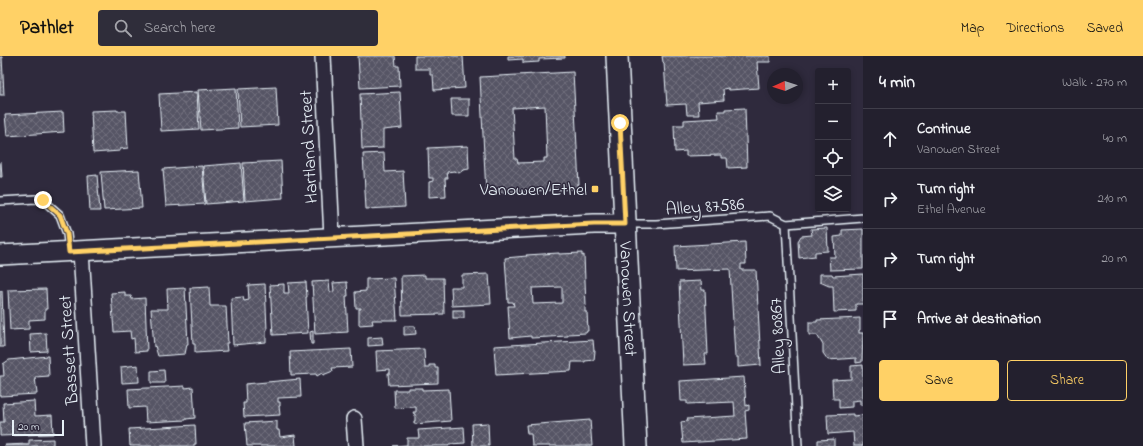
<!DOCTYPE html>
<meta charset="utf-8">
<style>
:root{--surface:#23202e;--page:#2f2d3a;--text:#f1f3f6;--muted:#a3a3aa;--line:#403e4a;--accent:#ffd166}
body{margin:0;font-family:"Indie Flower",sans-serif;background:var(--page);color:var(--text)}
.controls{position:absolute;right:12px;top:12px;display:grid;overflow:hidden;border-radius:4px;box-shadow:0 2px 6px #0003}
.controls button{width:36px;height:36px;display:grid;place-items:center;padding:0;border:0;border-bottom:1px solid var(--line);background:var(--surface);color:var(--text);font:20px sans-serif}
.compass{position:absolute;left:767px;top:12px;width:36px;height:36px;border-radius:50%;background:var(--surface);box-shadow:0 2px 6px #0003;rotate:267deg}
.scale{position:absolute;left:12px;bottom:10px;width:52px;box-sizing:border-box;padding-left:4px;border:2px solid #e8f1f8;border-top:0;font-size:11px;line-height:14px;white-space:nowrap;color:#e8f1f8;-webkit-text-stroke:3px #2f2a3d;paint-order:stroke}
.stop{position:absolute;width:12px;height:12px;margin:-9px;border:3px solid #ffd166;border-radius:50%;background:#fff}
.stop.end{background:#ffd166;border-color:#fff;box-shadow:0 1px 4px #0008}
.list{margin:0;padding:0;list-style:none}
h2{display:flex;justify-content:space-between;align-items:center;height:52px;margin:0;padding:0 16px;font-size:17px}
h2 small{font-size:13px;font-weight:400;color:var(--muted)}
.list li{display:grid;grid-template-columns:26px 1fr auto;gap:12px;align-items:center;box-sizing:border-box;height:60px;padding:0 16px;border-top:1px solid var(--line)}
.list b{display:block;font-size:15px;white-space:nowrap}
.list p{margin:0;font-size:13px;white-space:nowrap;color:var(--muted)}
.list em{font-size:13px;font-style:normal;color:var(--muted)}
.actions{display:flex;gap:8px;padding:12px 16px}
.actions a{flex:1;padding:9px 0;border:1px solid var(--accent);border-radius:4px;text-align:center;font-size:14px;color:var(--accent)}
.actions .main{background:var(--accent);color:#111}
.icon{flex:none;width:22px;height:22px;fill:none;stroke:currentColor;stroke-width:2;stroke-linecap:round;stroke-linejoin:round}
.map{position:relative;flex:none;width:863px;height:390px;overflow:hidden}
header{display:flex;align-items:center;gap:24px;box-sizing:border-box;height:56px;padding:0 20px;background:var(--accent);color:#111}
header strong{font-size:19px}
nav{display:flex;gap:22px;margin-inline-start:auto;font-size:14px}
.search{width:280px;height:36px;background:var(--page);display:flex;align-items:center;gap:10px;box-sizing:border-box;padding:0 14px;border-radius:4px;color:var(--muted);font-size:15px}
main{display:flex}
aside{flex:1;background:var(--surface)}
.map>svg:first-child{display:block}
</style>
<header>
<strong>Pathlet</strong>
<div class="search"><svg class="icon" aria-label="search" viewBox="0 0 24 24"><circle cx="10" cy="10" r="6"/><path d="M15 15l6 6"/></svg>Search here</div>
<nav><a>Map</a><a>Directions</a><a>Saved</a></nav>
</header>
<main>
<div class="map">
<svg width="863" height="390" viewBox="0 0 863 390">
<defs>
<pattern id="building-cross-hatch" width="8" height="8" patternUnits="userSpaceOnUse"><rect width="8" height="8" fill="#575565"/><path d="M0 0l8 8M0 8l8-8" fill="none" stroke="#6f6e7c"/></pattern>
</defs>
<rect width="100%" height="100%" fill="#2f2a3d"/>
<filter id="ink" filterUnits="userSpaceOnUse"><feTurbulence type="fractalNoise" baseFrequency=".025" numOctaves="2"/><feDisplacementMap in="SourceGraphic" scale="8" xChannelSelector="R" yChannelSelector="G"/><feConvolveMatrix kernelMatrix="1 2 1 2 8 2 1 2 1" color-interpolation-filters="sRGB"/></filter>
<g filter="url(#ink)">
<g fill="url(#building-cross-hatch)" stroke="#e8f1f8" fill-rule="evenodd">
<path d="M 358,0 L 395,0 L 396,10 L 399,10 L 400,30 L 360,32 Z"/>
<path d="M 415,0 L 463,0 L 465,32 L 434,34 L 433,19 L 430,19 L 430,13 L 415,13 Z"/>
<path d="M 508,0 L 565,0 L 565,2 L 539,3 L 539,6 L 523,7 L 523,3 L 508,4 Z"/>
<path d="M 662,0 L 770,0 L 770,6 L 757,6 L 759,32 L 729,34 L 728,32 L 723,33 L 724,44 L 698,46 L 699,59 L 687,59 L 686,48 L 667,49 L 664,7 L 663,6 Z"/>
<path d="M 0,1 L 2,1 L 4,39 L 0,39 Z"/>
<path d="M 573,16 L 579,129 L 577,129 L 577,133 L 486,137 L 480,21 ZM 545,50 L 547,102 L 544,102 L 544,106 L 518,107 L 517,103 L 515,103 L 512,52 Z"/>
<path d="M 276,31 L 278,69 L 240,71 L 238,33 Z"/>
<path d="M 236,32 L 238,72 L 201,74 L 198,34 Z"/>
<path d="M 197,36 L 199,73 L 161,75 L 159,38 Z"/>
<path d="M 400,36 L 402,72 L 383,74 L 383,92 L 362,93 L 360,38 Z"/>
<path d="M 451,43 L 469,43 L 469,60 L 452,60 Z"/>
<path d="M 745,52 L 747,111 L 728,112 L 727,102 L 721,102 L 721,99 L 686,100 L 686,95 L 675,96 L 674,69 L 684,69 L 684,64 L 719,62 L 718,55 L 725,55 L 725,53 Z"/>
<path d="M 117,54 L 117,55 L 126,55 L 128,92 L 120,93 L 120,95 L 93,97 L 91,55 Z"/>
<path d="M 63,56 L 64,76 L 7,80 L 5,59 Z"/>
<path d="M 468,90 L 469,113 L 463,114 L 462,115 L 459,117 L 454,115 L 447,116 L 448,122 L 445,122 L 446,140 L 429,141 L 429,126 L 433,125 L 433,122 L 429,122 L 428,92 Z"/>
<path d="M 384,97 L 385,116 L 403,115 L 405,151 L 366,153 L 363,98 Z"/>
<path d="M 281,105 L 283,142 L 245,145 L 243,107 Z"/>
<path d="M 0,106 L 1,106 L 2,121 L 0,121 Z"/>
<path d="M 241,107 L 244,145 L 206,148 L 203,110 Z"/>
<path d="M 202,110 L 205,148 L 166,150 L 163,113 Z"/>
<path d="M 139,114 L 142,152 L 104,154 L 101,116 Z"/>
<path d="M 97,119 L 100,155 L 90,155 L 88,120 Z"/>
<path d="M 827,172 L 828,195 L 815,196 L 815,200 L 799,202 L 798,185 L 801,180 L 812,179 L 811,173 Z"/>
<path d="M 863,173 L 863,213 L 830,214 L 829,201 L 835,201 L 834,181 L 842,180 L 842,174 Z"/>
<path d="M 745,186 L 746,208 L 741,208 L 741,214 L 756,214 L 761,309 L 738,311 L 738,301 L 735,301 L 730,213 L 676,215 L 675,190 Z"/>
<path d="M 559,197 L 559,198 L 582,197 L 582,200 L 584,199 L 586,250 L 585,251 L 585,256 L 587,256 L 588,275 L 587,275 L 586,277 L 568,278 L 568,280 L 531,282 L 531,280 L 510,282 L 508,250 L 514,250 L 513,246 L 508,246 L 505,202 L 527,200 L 526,199 ZM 562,231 L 562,247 L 533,248 L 532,232 Z"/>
<path d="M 489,218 L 491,248 L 452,250 L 451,231 L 462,231 L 462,219 Z"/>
<path d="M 820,218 L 832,218 L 833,220 L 863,218 L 863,248 L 856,248 L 856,255 L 834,256 L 833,230 L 829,230 L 820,226 Z"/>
<path d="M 425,219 L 425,222 L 443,222 L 444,258 L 402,259 L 401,220 Z"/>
<path d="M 394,222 L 397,264 L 372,264 L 373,268 L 359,269 L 359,253 L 361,253 L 361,252 L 356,252 L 355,236 L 366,235 L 366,223 Z"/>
<path d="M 329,225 L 330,236 L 334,235 L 333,227 L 347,226 L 348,240 L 346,240 L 348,276 L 315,278 L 312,226 Z"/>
<path d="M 701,225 L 702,234 L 705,234 L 708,298 L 705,298 L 706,308 L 683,309 L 679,226 Z"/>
<path d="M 306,226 L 307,241 L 306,241 L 308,277 L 273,279 L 270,229 L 284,228 L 284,237 L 289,237 L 288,227 Z"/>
<path d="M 265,228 L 267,274 L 266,274 L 266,286 L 233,289 L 231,242 L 243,241 L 244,245 L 249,244 L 248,229 Z"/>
<path d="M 209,231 L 210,250 L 226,250 L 228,287 L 226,287 L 227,295 L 195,297 L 195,288 L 193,288 L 190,232 Z"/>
<path d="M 185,232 L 188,288 L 187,288 L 185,298 L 158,300 L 155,290 L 154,291 L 151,253 L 168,253 L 167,233 Z"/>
<path d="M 46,233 L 47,253 L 45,253 L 45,263 L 29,264 L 29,273 L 10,274 L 8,234 Z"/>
<path d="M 0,235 L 2,235 L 4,291 L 0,291 Z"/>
<path d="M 125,236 L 125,240 L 131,240 L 132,243 L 145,242 L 147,295 L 135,296 L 134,282 L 131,283 L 130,275 L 114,276 L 111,237 Z"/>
<rect x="453" y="254" width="11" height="8"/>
<path d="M 860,262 L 860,274 L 859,274 L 859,277 L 863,277 L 862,306 L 856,307 L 856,302 L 828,304 L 823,297 L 823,289 L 817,279 L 809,279 L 809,266 L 817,266 L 817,264 Z"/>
<path d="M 404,270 L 415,270 L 416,278 L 404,279 Z"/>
<path d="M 313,275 L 313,288 L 311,288 L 310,276 Z"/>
<path d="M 46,277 L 47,295 L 31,296 L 30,278 Z"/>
<path d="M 382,281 L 383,289 L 368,290 L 368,282 Z"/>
<path d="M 593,284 L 594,295 L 595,295 L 594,304 L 585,305 L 585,306 L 572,306 L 571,315 L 496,319 L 494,290 Z"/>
<path d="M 351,293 L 352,311 L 332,312 L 333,315 L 323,319 L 322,317 L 317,320 L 316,318 L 291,319 L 290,296 Z"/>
<path d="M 424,293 L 425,312 L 429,312 L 429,309 L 435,309 L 435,312 L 438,312 L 438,327 L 389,329 L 388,317 L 390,317 L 390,313 L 377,314 L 376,295 Z"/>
<path d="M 48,300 L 49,320 L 35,321 L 37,338 L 0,340 L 0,320 L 4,320 L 3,308 L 9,304 Z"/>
<path d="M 138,309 L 139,326 L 122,327 L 121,311 Z"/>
<path d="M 863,309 L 863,349 L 860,349 L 860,344 L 852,345 L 852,351 L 839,352 L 839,343 L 833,343 L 832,324 L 851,323 L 851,310 Z"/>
<path d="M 164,314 L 165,327 L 151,327 L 151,315 Z"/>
<path d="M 744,321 L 746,350 L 749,349 L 749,354 L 745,355 L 747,383 L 683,387 L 681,366 L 688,365 L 687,363 L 735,360 L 734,346 L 687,348 L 687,345 L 681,345 L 680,325 Z"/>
<path d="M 300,323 L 301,341 L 278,342 L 278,346 L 280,346 L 280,350 L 279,350 L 280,359 L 244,361 L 243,347 L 246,347 L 245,328 Z"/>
<path d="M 185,330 L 185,332 L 193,331 L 195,362 L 186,363 L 186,364 L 146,366 L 145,351 L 129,352 L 128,333 Z"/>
<path d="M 408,332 L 422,332 L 422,334 L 449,333 L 451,365 L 414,368 L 414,365 L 415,365 L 415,358 L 414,358 L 413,356 L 416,356 L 416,351 L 395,352 L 394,334 L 408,334 Z"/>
<path d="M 34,345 L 35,360 L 52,359 L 53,378 L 0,380 L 0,366 L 4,366 L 3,347 Z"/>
<path d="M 853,358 L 853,360 L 863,359 L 863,390 L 854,390 L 853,376 L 828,378 L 827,359 Z"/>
<path d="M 590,364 L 592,390 L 532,390 L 531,378 L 527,378 L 526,369 Z"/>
<path d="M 277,365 L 277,374 L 279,374 L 280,381 L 295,379 L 296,390 L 247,390 L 245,367 Z"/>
<path d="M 488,367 L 489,390 L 473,390 L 472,368 Z"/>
<path d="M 195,369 L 196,388 L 194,388 L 194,390 L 130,390 L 129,373 Z"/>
<path d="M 464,371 L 465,387 L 449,388 L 449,390 L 393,390 L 407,389 L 407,382 L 419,382 L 418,374 Z"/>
<path d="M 53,383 L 53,390 L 5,390 L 5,389 L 29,388 L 29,384 Z"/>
<path d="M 834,383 L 834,390 L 818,390 L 818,384 Z"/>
</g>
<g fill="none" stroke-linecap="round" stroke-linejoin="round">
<g stroke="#e8f1f8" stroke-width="10">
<g id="service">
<path d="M 0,145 L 36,143 L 43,144 L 60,159 L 67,178 L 69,195"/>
<path d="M 627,168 L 656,168 L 770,160 L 786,168 L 863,162"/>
<path d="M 786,168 L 798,390"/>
</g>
</g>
<g stroke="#e8f1f8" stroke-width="18">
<g id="minor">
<path d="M 323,0 L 332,181"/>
<path d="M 81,195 L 93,390"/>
<path d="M 354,363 L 356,390"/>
</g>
</g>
<g stroke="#e8f1f8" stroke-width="22">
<path id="tertiary" d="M 0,199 L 594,168 L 625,168"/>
</g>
<g stroke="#e8f1f8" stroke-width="24">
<g id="secondary">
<path id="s1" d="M 617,0 L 636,390"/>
</g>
</g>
<use href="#service" stroke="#2f2a3d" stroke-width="7"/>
<use href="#minor" stroke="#2f2a3d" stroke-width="15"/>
<use href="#tertiary" stroke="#2f2a3d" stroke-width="19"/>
<use href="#secondary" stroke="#2f2a3d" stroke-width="21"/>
</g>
</g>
<g fill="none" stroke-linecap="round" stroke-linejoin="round" filter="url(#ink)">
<path stroke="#ffd166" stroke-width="5" d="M 43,144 L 60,159 L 67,178 L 69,196 L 594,168 L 625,168 L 620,67"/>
</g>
<rect fill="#ffd166" stroke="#2f2a3d" stroke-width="1.5" x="591" y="129" width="8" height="8" rx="2"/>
<g text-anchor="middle" stroke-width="3" stroke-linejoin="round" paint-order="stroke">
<g font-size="18" fill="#e8f1f8" stroke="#2f2a3d">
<text transform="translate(308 91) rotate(-93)" y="6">Hartland Street</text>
<text transform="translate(705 150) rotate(-4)" y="6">Alley 87586</text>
<text dy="6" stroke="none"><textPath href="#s1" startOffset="243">Vanowen Street</textPath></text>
<text transform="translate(777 280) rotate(-93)" y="6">Alley 80867</text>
<text transform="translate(68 294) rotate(-94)" y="6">Bassett Street</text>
</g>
<g font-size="18" fill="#e8f1f8" stroke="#2f2a3d" text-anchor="end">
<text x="587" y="139">Vanowen/Ethel</text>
</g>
</g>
</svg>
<div class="controls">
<button>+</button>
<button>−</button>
<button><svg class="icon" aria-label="locate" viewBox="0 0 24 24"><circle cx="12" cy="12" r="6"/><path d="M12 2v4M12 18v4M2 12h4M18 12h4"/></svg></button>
<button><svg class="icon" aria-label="layers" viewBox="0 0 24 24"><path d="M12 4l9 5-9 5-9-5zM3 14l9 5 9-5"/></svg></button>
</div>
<svg class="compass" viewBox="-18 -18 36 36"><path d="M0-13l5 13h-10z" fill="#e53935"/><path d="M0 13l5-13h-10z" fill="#a3a3aa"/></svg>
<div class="scale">20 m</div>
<div class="stop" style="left:620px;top:67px"></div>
<div class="stop end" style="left:43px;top:144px"></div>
</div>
<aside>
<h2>4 min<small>Walk · 270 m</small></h2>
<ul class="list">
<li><svg class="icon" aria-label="ahead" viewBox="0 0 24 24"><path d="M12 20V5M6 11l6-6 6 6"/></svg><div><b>Continue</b><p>Vanowen Street</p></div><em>40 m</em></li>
<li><svg class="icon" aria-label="right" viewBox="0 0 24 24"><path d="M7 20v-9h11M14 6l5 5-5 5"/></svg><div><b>Turn right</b><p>Ethel Avenue</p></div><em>210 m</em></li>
<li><svg class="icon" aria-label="right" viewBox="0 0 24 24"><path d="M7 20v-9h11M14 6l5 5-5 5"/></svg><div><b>Turn right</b></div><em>20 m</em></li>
<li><svg class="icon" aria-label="arrive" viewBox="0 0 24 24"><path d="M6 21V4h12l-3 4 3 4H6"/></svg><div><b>Arrive at destination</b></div></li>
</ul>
<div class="actions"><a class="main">Save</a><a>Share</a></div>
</aside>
</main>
